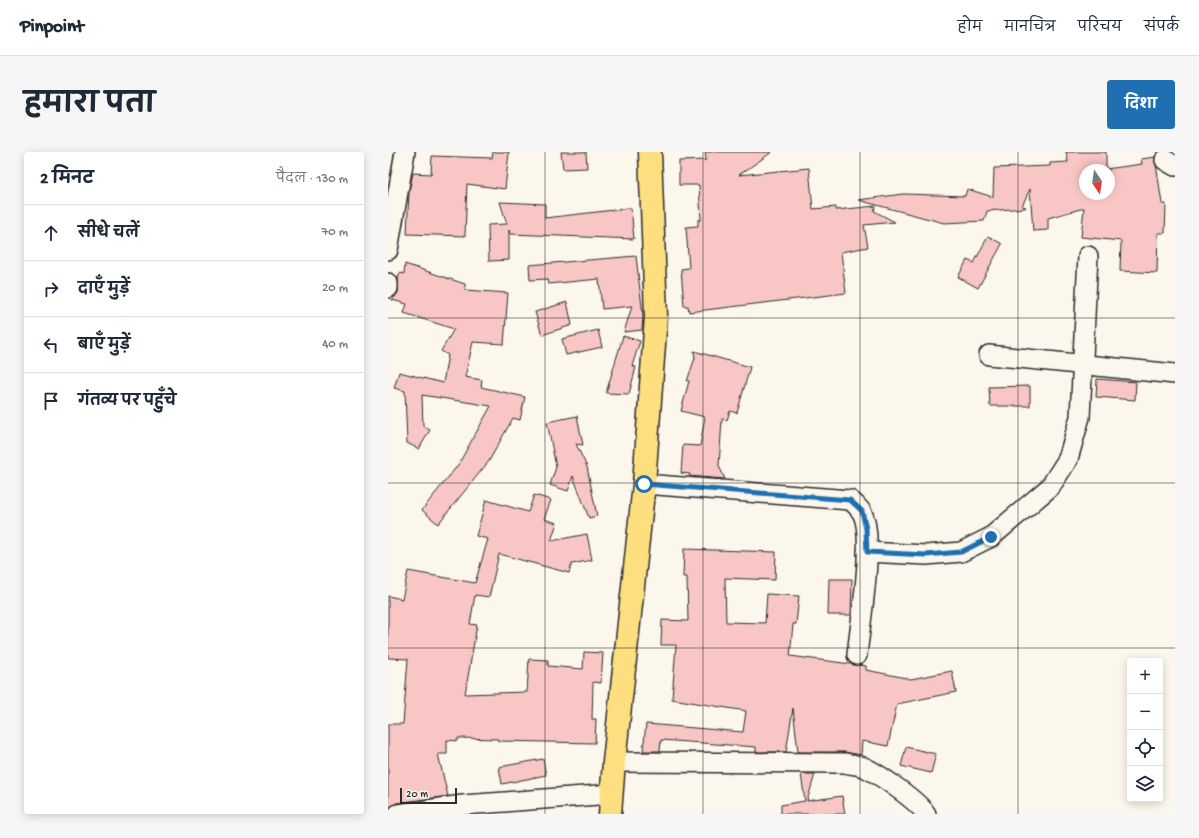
<!DOCTYPE html>
<html lang="hi">
<meta charset="utf-8">
<style>
:root{--surface:#fff;--page:#f6f6f7;--text:#1f2937;--muted:#747a83;--line:#e0e1e3;--accent:#1f6fb2}
body{margin:0;font-family:"Gochi Hand","Playpen Sans Deva",sans-serif;background:var(--page);color:var(--text)}
.controls{position:absolute;right:12px;bottom:12px;display:grid;overflow:hidden;border-radius:4px;box-shadow:0 2px 10px #0003}
.controls button{width:36px;height:36px;display:grid;place-items:center;padding:0;border:0;border-bottom:1px solid var(--line);background:var(--surface);color:var(--text);font:20px sans-serif}
.compass{position:absolute;left:691px;top:12px;width:36px;height:36px;border-radius:50%;background:var(--surface);box-shadow:0 2px 10px #0003;rotate:167deg}
.scale{position:absolute;left:12px;bottom:10px;width:57px;box-sizing:border-box;padding-left:4px;border:2px solid #2b2b2b;border-top:0;font-size:11px;line-height:14px;white-space:nowrap;color:#2b2b2b;-webkit-text-stroke:3px #fbf7ec;paint-order:stroke}
.stop{position:absolute;width:12px;height:12px;margin:-9px;border:3px solid #1f6fb2;border-radius:50%;background:#fff}
.stop.end{background:#1f6fb2;border-color:#fff;box-shadow:0 1px 4px #0008}
.list{margin:0;padding:0;list-style:none}
h2{display:flex;justify-content:space-between;align-items:center;height:52px;margin:0;padding:0 16px;font-size:17px}
h2 small{font-size:13px;font-weight:400;color:var(--muted)}
.list li{display:grid;grid-template-columns:26px 1fr auto;gap:12px;align-items:center;box-sizing:border-box;height:56px;padding:0 16px;border-top:1px solid var(--line)}
.list b{display:block;font-size:15px;white-space:nowrap}
.list em{font-size:13px;font-style:normal;color:var(--muted)}
.icon{flex:none;width:22px;height:22px;fill:none;stroke:currentColor;stroke-width:2;stroke-linecap:round;stroke-linejoin:round}
.map{position:relative;flex:none;width:787px;height:662px;overflow:hidden;border-radius:4px}
header{display:flex;align-items:center;gap:24px;box-sizing:border-box;height:56px;padding:0 20px;background:var(--surface);border-bottom:1px solid var(--line)}
header strong{font-size:19px}
nav{display:flex;gap:22px;margin-inline-start:auto;font-size:14px}
.intro{display:flex;align-items:center;justify-content:space-between;box-sizing:border-box;height:96px;padding:0 24px}
h1{margin:0;font-size:28px}
.button{padding:10px 18px;border-radius:4px;background:var(--accent);color:#fff;font-size:14px;font-weight:700}
main{display:flex;gap:24px;padding:0 24px}
aside{flex:1;background:var(--surface);border-radius:4px;box-shadow:0 2px 10px #0003}
.map>svg:first-child{display:block}
</style>
<header>
<strong>Pinpoint</strong>
<nav><a>होम</a><a>मानचित्र</a><a>परिचय</a><a>संपर्क</a></nav>
</header>
<div class="intro"><h1>हमारा पता</h1><a class="button">दिशा</a></div>
<main>
<aside>
<h2>2 मिनट<small>पैदल · 130 m</small></h2>
<ul class="list">
<li><svg class="icon" aria-label="ahead" viewBox="0 0 24 24"><path d="M12 20V5M6 11l6-6 6 6"/></svg><div><b>सीधे चलें</b></div><em>70 m</em></li>
<li><svg class="icon" aria-label="right" viewBox="0 0 24 24"><path d="M7 20v-9h11M14 6l5 5-5 5"/></svg><div><b>दाएँ मुड़ें</b></div><em>20 m</em></li>
<li><svg class="icon" aria-label="left" viewBox="0 0 24 24"><path d="M17 20v-9H6M10 6l-5 5 5 5"/></svg><div><b>बाएँ मुड़ें</b></div><em>40 m</em></li>
<li><svg class="icon" aria-label="arrive" viewBox="0 0 24 24"><path d="M6 21V4h12l-3 4 3 4H6"/></svg><div><b>गंतव्य पर पहुँचे</b></div></li>
</ul>
</aside>
<div class="map">
<svg width="787" height="662" viewBox="0 0 787 662">
<rect width="100%" height="100%" fill="#fbf7ec"/>
<filter id="ink" filterUnits="userSpaceOnUse"><feTurbulence type="fractalNoise" baseFrequency=".025" numOctaves="2"/><feDisplacementMap in="SourceGraphic" scale="8" xChannelSelector="R" yChannelSelector="G"/><feConvolveMatrix kernelMatrix="1 2 1 2 8 2 1 2 1" color-interpolation-filters="sRGB"/></filter>
<g filter="url(#ink)">
<g fill="#f8c7c5" stroke="#2b2b2b" fill-rule="evenodd">
<path d="M 105,0 L 121,0 L 117,37 L 79,32 L 77,84 L 19,82 L 21,39 L 25,21 L 43,22 L 44,4 L 104,6 Z"/>
<path d="M 173,0 L 198,0 L 199,16 L 175,17 Z"/>
<path d="M 317,0 L 384,0 L 351,23 L 421,16 L 425,57 L 448,55 L 448,58 L 488,54 L 486,59 L 507,70 L 476,73 L 480,95 L 453,100 L 458,141 L 301,160 L 300,154 L 296,154 L 293,117 L 301,116 L 298,75 L 310,74 L 310,68 L 313,68 L 311,33 L 291,33 L 291,9 L 318,8 Z"/>
<path d="M 678,0 L 718,0 L 718,17 L 754,12 L 753,7 L 767,5 L 774,52 L 778,52 L 777,81 L 770,81 L 769,121 L 732,119 L 733,89 L 693,85 L 696,56 L 660,66 L 660,78 L 645,79 L 642,37 L 634,54 L 638,55 L 637,56 L 599,59 L 596,69 L 556,71 L 470,48 L 515,42 L 577,44 L 579,37 L 605,45 L 606,16 L 662,14 L 662,11 L 680,10 ZM 697,18 L 721,18 L 721,42 L 697,42 Z"/>
<path d="M 112,50 L 157,52 L 157,66 L 243,56 L 246,87 L 122,82 L 121,78 L 121,108 L 101,109 L 100,73 L 119,72 Z"/>
<path d="M 600,84 L 614,92 L 590,136 L 570,125 L 579,108 L 586,111 Z"/>
<path d="M 248,104 L 255,164 L 254,178 L 236,180 L 244,154 L 214,157 L 211,127 L 160,132 L 159,127 L 142,128 L 141,113 Z"/>
<path d="M 17,112 L 77,132 L 77,138 L 120,141 L 116,192 L 85,190 L 77,225 L 94,228 L 93,235 L 137,245 L 132,268 L 125,266 L 101,309 L 50,372 L 34,358 L 70,313 L 103,254 L 34,243 L 35,274 L 42,278 L 31,297 L 19,291 L 17,239 L 6,236 L 11,220 L 55,231 L 60,203 L 53,199 L 66,177 L 16,161 L 19,152 L 4,148 L 10,141 L 10,127 L 12,121 L 16,122 Z"/>
<path d="M 179,150 L 184,173 L 154,183 L 147,160 Z"/>
<path d="M 210,178 L 214,195 L 178,203 L 174,187 Z"/>
<path d="M 235,184 L 252,189 L 244,214 L 248,215 L 241,242 L 218,241 Z"/>
<path d="M 306,199 L 362,215 L 349,261 L 342,259 L 339,268 L 334,267 L 331,314 L 337,327 L 301,324 L 302,322 L 293,321 L 295,293 L 312,294 L 317,265 L 293,259 L 301,229 L 299,229 L 307,206 Z"/>
<path d="M 709,227 L 748,230 L 747,248 L 708,245 Z"/>
<path d="M 642,234 L 642,254 L 602,254 L 601,235 Z"/>
<path d="M 189,264 L 195,293 L 188,292 L 199,315 L 209,364 L 201,366 L 185,324 L 180,339 L 162,333 L 168,315 L 159,270 Z"/>
<path d="M 146,343 L 163,348 L 156,367 L 169,371 L 163,389 L 199,382 L 204,408 L 184,412 L 181,421 L 111,402 L 101,445 L 87,443 L 82,472 L 89,473 L 77,542 L 139,540 L 141,507 L 160,508 L 160,514 L 195,517 L 196,500 L 215,501 L 213,531 L 205,530 L 204,567 L 208,567 L 207,591 L 110,589 L 110,587 L 70,586 L 70,589 L 59,588 L 59,602 L 50,602 L 60,644 L 8,651 L 0,658 L 0,572 L 15,572 L 20,507 L 0,506 L 0,444 L 14,447 L 20,419 L 87,431 L 100,387 L 88,384 L 98,348 L 140,360 Z"/>
<path d="M 296,397 L 388,400 L 387,428 L 337,426 L 338,470 L 377,471 L 379,442 L 411,444 L 408,472 L 405,472 L 402,504 L 478,514 L 478,518 L 523,527 L 564,519 L 568,540 L 509,552 L 500,594 L 474,589 L 473,603 L 457,600 L 410,600 L 405,556 L 398,600 L 368,600 L 368,595 L 273,588 L 272,599 L 255,599 L 258,572 L 355,580 L 358,559 L 284,547 L 288,493 L 273,493 L 274,468 L 300,469 L 299,425 L 295,425 Z"/>
<path d="M 441,427 L 464,427 L 463,463 L 440,463 Z"/>
<path d="M 518,595 L 548,602 L 543,621 L 513,614 Z"/>
<path d="M 155,607 L 158,623 L 114,632 L 111,615 Z"/>
<path d="M 413,622 L 427,622 L 419,649 L 454,644 L 457,662 L 393,662 L 393,653 L 417,649 Z"/>
</g>
<g fill="none" stroke-linecap="round" stroke-linejoin="round">
<g stroke="#2b2b2b" stroke-width="22">
<g id="street">
<path d="M 777,8 L 787,14"/>
<path d="M 0,98 L 17,0"/>
<path d="M 0,131 L 0,136"/>
<path d="M 601,203 L 787,222"/>
<path d="M 256,332 L 462,348 C 466,351 470,355 473,359 C 488,381 472,473 469,503"/>
<path d="M 479,400 L 538,403 L 573,400 L 603,385 L 662,335 L 680,307 L 692,265 L 700,104"/>
<path d="M 226,610 L 457,611 C 464,613 472,613 478,616 C 492,623 530,649 538,662"/>
<path d="M 10,662 L 75,653 L 224,642"/>
</g>
</g>
<g stroke="#2b2b2b" stroke-width="25">
<path id="highway" d="M 222,662 L 226,610 L 256,332 L 268,164 L 262,0"/>
</g>
<use href="#street" stroke="#fbf7ec" stroke-width="19"/>
<use href="#highway" stroke="#fddf80" stroke-width="22"/>
</g>
</g>
<g fill="none" stroke-linecap="round" stroke-linejoin="round" filter="url(#ink)">
<path stroke="#1f6fb2" stroke-width="5" d="M 256,332 L 462,348 L 474,359 L 478,377 L 479,400 L 538,403 L 573,400 L 603,385"/>
</g>
<path fill="none" stroke="#2b2b2b" stroke-width="1" stroke-opacity="0.55" d="M 157,0 L 157,662M 315,0 L 315,662M 472,0 L 472,662M 630,0 L 630,662M 0,166 L 787,166M 0,331 L 787,331M 0,496 L 787,496"/>
</svg>
<div class="controls">
<button>+</button>
<button>−</button>
<button><svg class="icon" aria-label="locate" viewBox="0 0 24 24"><circle cx="12" cy="12" r="6"/><path d="M12 2v4M12 18v4M2 12h4M18 12h4"/></svg></button>
<button><svg class="icon" aria-label="layers" viewBox="0 0 24 24"><path d="M12 4l9 5-9 5-9-5zM3 14l9 5 9-5"/></svg></button>
</div>
<svg class="compass" viewBox="-18 -18 36 36"><path d="M0-13l5 13h-10z" fill="#e53935"/><path d="M0 13l5-13h-10z" fill="#747a83"/></svg>
<div class="scale">20 m</div>
<div class="stop" style="left:256px;top:332px"></div>
<div class="stop end" style="left:603px;top:385px"></div>
</div>
</main>
